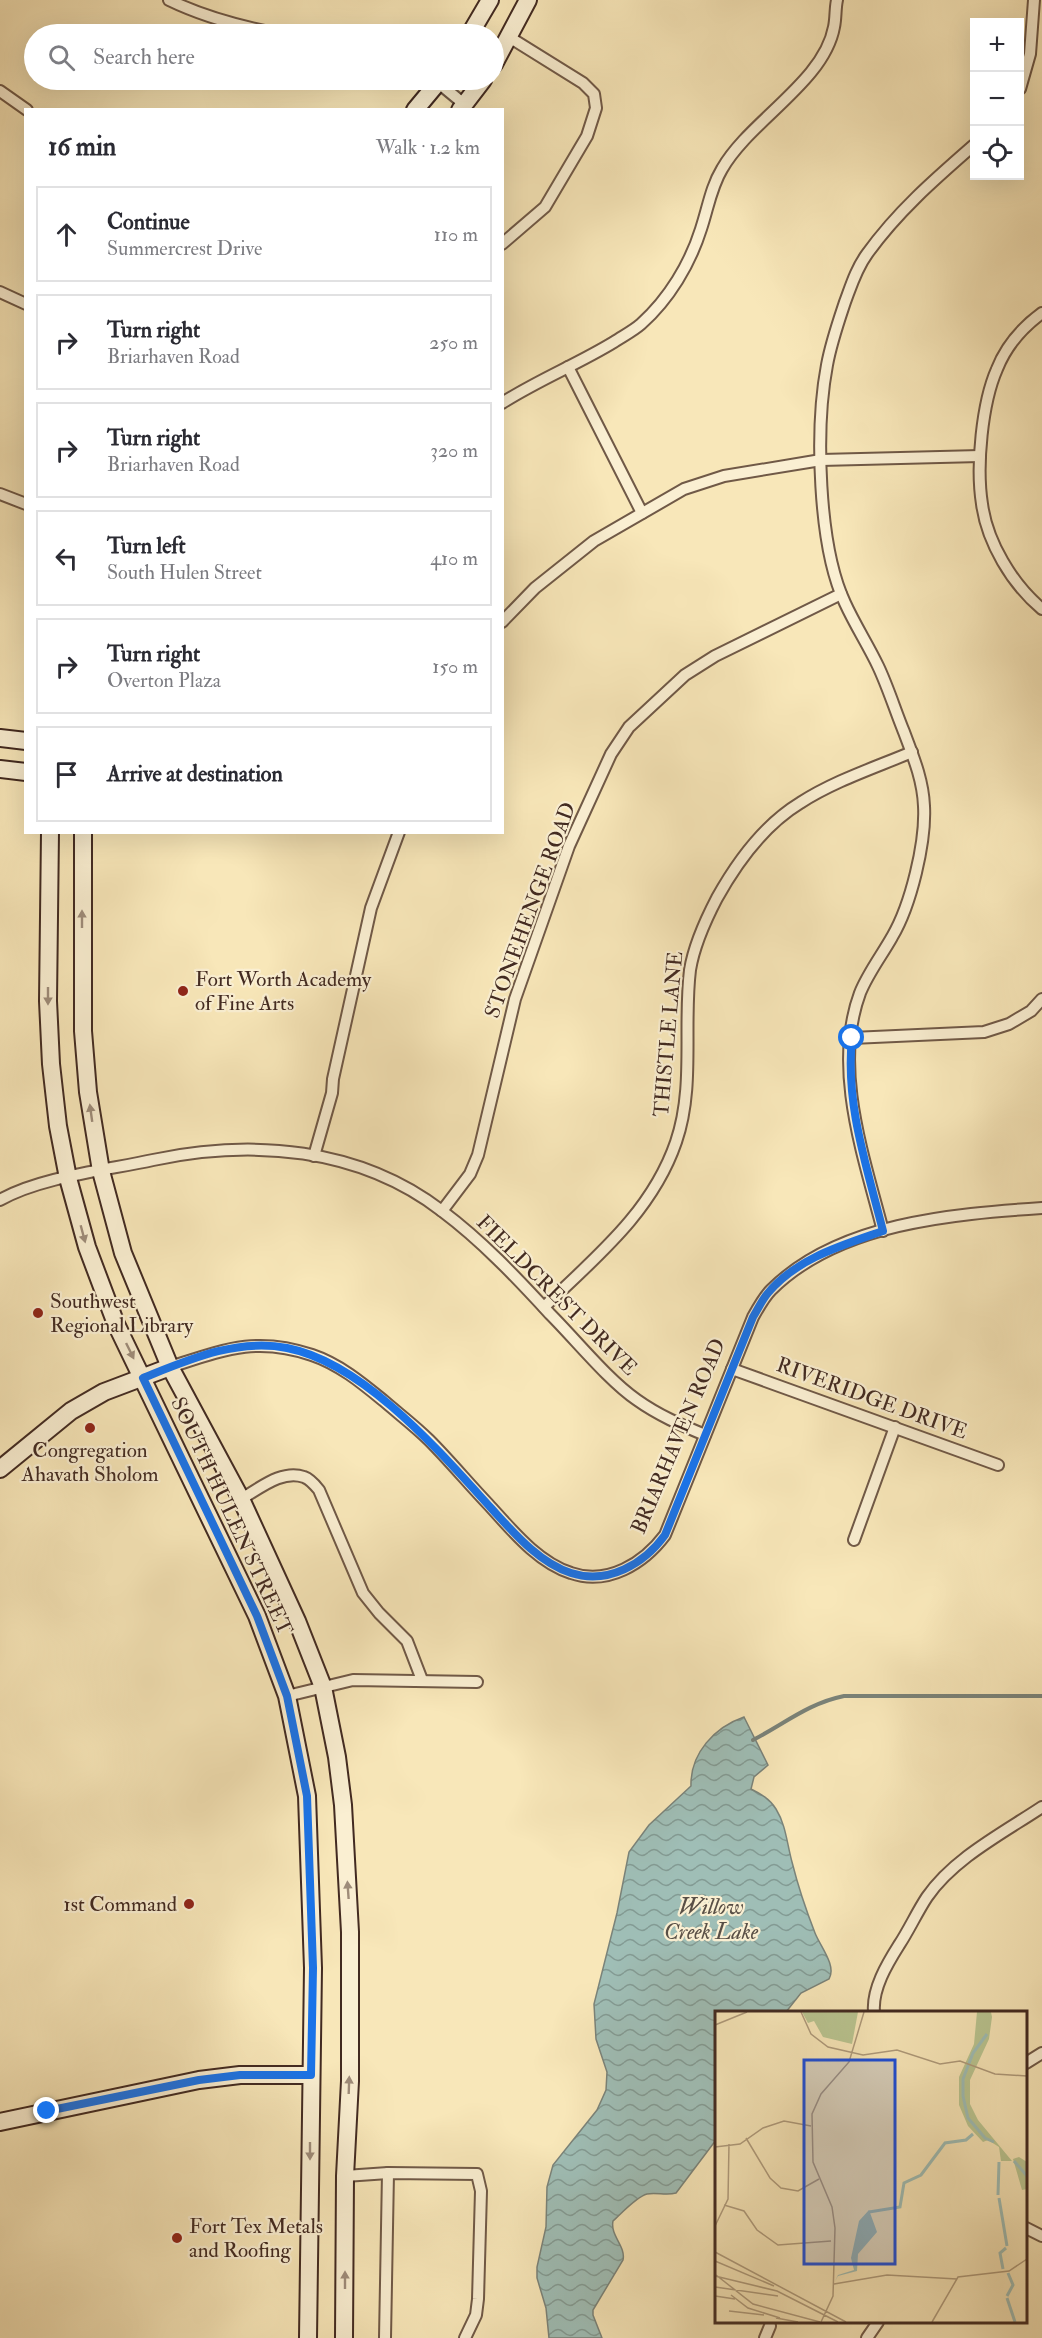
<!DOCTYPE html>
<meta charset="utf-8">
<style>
:root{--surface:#fff;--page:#f7f7f7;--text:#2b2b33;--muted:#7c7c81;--line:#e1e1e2}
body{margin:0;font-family:"IM FELL Double Pica",serif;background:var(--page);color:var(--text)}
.controls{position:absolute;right:18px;top:18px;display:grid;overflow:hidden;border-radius:0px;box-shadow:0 6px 24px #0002}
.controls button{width:54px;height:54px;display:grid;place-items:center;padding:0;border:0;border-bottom:2px solid var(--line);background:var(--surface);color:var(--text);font:30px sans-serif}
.stop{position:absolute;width:18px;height:18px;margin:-14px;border:4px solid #1a73e8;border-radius:50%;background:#fff}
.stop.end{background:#1a73e8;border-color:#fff;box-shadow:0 2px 6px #0008}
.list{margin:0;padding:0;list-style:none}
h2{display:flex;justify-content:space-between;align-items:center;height:78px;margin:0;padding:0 24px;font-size:26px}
h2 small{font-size:20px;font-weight:400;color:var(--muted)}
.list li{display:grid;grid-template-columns:39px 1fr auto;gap:18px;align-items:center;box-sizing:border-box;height:96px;margin:0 12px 12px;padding:0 12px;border:2px solid var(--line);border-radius:0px}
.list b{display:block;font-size:22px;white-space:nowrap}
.list p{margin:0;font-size:20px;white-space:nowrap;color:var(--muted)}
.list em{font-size:20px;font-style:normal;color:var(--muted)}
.icon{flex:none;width:33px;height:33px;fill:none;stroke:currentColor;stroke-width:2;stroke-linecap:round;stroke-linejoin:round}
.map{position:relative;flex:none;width:1042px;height:2338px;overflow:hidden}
.search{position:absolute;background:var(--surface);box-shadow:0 6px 24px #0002;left:24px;top:24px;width:480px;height:66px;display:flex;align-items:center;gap:15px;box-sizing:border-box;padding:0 21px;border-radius:33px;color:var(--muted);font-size:22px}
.panel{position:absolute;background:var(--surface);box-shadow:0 6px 24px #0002;left:24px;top:108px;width:480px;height:726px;border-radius:0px}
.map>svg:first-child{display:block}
</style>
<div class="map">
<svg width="1042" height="2338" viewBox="0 0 1042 2338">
<defs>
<pattern id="water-waves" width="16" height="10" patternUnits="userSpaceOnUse" patternTransform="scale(1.5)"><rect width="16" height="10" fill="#9fbeb6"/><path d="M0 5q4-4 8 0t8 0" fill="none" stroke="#839b94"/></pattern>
</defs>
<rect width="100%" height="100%" fill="#f8e7b9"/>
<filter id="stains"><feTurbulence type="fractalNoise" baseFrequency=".00333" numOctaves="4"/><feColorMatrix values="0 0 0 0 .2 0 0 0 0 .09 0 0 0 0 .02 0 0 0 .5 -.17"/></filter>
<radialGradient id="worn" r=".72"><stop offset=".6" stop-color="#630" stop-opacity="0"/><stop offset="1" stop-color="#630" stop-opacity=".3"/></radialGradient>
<path fill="url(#water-waves)" stroke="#7a837a" stroke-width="1.5" d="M 744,1717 L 768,1765 L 754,1777 L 751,1789 C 761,1794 770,1799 776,1809 C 786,1825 787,1844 792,1862 C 798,1886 806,1910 815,1933 C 820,1946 837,1966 829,1979 L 801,1993 L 786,2012 L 716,2012 L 716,2140 L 676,2193 C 666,2196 657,2192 647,2194 C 636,2197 622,2213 613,2221 C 610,2236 626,2246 623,2260 L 593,2310 L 593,2315 L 602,2338 L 549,2338 L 546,2308 L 537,2278 L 537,2267 L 546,2227 L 547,2187 L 553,2165 L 597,2110 L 606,2090 L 607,2072 L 596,2039 L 594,2004 L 617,1913 L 629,1852 L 649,1825 L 691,1786 C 690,1753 715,1727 744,1717 Z"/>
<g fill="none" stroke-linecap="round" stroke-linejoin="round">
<path stroke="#7a837a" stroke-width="4" d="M 753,1740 C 784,1724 809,1703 844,1696 L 1042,1696"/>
<g stroke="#705947" stroke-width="14">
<g id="street">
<path d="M 169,0 C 204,17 242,27 280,34"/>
<path d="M 435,80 L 464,104"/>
<path d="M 1020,89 L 1030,54 L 1034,0"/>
<path d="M 0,91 L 27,110"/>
<path d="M 502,244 L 545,207 L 587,136 L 596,108 L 594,94 L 583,83 L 509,37"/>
<path d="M 0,292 L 26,304"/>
<path d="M 1042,313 C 1023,327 1006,346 997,369 C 982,403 976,466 982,504 C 987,542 1012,584 1042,609"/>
<path d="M 568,367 L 642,513"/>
<path d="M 502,403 C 538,380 578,364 614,342 C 623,336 633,331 641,324 C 669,299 690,264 701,229 C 708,208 711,187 722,169 C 749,121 824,82 834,27 C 836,18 835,9 837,0"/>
<path d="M 0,494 L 26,504"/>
<path d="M 502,622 L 535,588 L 594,541 L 684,489 L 724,476 L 821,460 L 980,456"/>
<path d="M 852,1038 L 984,1032 L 1009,1024 L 1031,1011 L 1042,999"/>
<path d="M 314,1156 L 332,1093 L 333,1079 L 371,908 L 399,832"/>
<path d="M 0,1200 C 40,1177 107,1170 153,1160 C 252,1139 359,1147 442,1211 C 482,1241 516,1277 550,1314 C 576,1340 608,1380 637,1400 C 658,1415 681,1425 705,1435"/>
<path d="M 442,1211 L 470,1174 L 478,1155 L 515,999 L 569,846 L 611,754 L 629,727 L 685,675 L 715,656 L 841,594"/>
<path d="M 883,1231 C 864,1157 832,1068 860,993 C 868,973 882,955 892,937 C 911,905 926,842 924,806 C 923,780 913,756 904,732 C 895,710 888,687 878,666 C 868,645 855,625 845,603 C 818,546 815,428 827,365 C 831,343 838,323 845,302 C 851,286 856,269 867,254 C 897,212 935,179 974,145"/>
<path d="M 544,1307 C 596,1257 652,1212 676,1142 C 695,1087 683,1027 690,970 C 694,945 705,921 717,898 C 737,862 764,825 800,803 C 834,781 874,768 912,752"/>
<path d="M 170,1367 C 223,1350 256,1336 312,1355 C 339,1364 362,1383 384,1401 C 399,1414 415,1426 429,1440 C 449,1460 468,1483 488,1504 C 511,1529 537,1562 571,1573 C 608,1586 644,1563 665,1535 L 753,1317 C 758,1308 764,1297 771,1290 C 838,1223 952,1214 1042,1208"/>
<path d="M 732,1369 L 998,1465"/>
<path d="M 241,1499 C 259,1489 282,1469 304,1477 C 310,1479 315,1485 319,1490 L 363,1593 L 379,1613 L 407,1641 L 422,1680"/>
<path d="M 854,1540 L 895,1427"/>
<path d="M 287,1696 L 353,1680 L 477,1682"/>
<path d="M 874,2012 C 872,1989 887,1964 899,1945 C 909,1930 917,1912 927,1897 C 954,1858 1003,1833 1042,1807"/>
<path d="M 1026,2063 L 1042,2053"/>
<path d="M 345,2176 L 388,2173 L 477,2174 L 481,2191 L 478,2299 L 476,2315 L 465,2338"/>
<path d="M 1026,2228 L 1042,2236"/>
<path d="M 385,2338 L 388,2173"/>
<path d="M 765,2338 L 770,2326"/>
<path d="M 867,2338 L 878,2322"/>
</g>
</g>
<g stroke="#422a21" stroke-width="20">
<g id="secondary">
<path d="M 470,34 L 490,0"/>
<path d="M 494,64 L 528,0"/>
<path d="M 415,110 L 440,80"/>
<path d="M 460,110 L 483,80"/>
<path d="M 0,738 L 26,741"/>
<path d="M 0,769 L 26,772"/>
<path d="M 50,832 L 48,1001 L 51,1064 L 58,1126 L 68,1178 L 87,1247 L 116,1324 L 257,1616 L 287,1696 L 307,1796 L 313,1968 L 308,2338"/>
<path d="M 83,832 L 83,1031 L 88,1092 L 101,1171 L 123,1253 L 170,1367 L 241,1499 L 297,1621 L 323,1687 L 337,1757 L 343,1805 L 350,1932 L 350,2081 L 345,2176 L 344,2338"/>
<path d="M 0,1469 L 71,1411 L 104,1392 L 170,1367"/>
<path d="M 0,2122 L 199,2080 L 240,2075 L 311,2075"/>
</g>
</g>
<use href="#street" stroke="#faefd2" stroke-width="10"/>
<use href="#secondary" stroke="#faefd2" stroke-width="16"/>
</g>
<defs><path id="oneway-solid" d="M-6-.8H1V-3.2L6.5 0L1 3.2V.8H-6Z" transform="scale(1.5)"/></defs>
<g fill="#9e8c7a">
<use href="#oneway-solid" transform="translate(82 919) rotate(-90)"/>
<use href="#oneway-solid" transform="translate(48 996) rotate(90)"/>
<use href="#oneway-solid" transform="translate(91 1113) rotate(-98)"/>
<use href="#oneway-solid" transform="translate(83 1234) rotate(75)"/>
<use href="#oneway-solid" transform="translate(130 1351) rotate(64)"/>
<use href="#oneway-solid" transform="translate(348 1890) rotate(-94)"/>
<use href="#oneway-solid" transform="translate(349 2085) rotate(-88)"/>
<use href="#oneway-solid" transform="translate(310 2151) rotate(90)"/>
<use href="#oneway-solid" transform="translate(345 2280) rotate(-90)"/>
</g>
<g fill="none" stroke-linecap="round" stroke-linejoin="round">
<path stroke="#1a73e8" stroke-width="8" d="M 47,2111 L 199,2080 L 240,2075 L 311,2075 L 313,1968 L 307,1796 L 287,1696 L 257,1616 L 143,1378 C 188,1360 237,1338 287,1348 C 364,1363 440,1452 491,1508 C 513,1532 539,1563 571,1573 C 608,1585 644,1564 665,1535 L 753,1317 C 758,1309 762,1300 768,1293 C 797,1258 843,1245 883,1231 C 867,1167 845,1104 852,1038"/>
</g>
<g fill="#8f2418" stroke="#faefd2" stroke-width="2">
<circle cx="183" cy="991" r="6"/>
<circle cx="38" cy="1313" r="6"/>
<circle cx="90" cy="1428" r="6"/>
<circle cx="189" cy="1904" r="6"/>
<circle cx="177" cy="2238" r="6"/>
</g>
<g text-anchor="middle" stroke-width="4.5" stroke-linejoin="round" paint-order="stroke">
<g font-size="21" fill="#422a21" stroke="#faefd2">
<text transform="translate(530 910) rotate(-70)" y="7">STONEHENGE ROAD</text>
<text transform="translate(668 1034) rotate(-85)" y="7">THISTLE LANE</text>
<text transform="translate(557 1295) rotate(45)" y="7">FIELDCREST DRIVE</text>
<text transform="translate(872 1398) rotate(20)" y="7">RIVERIDGE DRIVE</text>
<text transform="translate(678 1436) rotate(-67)" y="7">BRIARHAVEN ROAD</text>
<text transform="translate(232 1516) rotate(65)" y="7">SOUTH HULEN STREET</text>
</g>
<g font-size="21" fill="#422a21" stroke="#faefd2" text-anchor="start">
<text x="195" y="986">Fort Worth Academy<tspan x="195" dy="24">of Fine Arts</tspan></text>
<text x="50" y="1308">Southwest<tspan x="50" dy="24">Regional Library</tspan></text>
<text x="90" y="1457" text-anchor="middle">Congregation<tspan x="90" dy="24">Ahavath Sholom</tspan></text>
<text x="177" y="1911" text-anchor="end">1st Command</text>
<text x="189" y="2233">Fort Tex Metals<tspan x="189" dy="24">and Roofing</tspan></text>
</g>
<g font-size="22" font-style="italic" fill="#594f46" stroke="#faefd2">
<text x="711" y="1914">Willow<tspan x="711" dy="25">Creek Lake</tspan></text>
</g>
</g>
<g transform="translate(715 2011)">
<rect width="312" height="312" fill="#f8e7b9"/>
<path d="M 87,1 L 143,1 L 137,33 L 108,26 L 99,10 L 93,12 Z" fill="#bac692"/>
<path d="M 262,1 L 276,1 L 277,6 L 274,28 L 255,69 L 255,93 L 263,109 L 297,150 L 286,150 L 284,136 L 273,129 L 268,131 L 253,115 L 244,94 L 244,66 L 259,33 ZM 304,146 L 312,151 L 312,178 L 307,179 L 298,148 Z" fill="#bac692"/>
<path d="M 154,199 L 162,221 L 143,243 L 142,260 L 123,265 L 120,270 L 123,264 L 139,259 L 136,247 L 144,210 Z" fill="#9fbeb6"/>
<path fill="none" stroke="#9fbeb6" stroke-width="3" d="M 272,23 L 258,42 L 248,68 L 248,85 L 253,107 L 270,127 L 279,131M 299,150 L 312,165M 283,184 L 284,151M 284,187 L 292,235M 154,201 L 185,196 L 189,172 L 206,164 L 230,132 L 251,129 L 258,123M 288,258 L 285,242 L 291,237M 292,285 L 298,274 L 293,262M 292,287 L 300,311"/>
<path fill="none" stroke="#af9b7c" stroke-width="1.5" d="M 86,1 L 96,23 L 113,36 L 148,44 L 182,39 L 225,53 L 245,50 L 280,63 L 312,65M 0,14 L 32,1M 31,127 L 55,167 L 66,177 L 83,180 L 104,168M 0,136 L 25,133 L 48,117 L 69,110 L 96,115M 9,194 L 29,200 L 42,219 L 63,234 L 116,230M 0,215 L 13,188 L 14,133M 0,241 L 131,311M 0,250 L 59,275M 1,264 L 38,293 L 105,311M 0,265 L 62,280 L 123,311M 119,273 L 172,264 L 242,268M 0,276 L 63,285M 16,284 L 33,297 L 65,307M 0,285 L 20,288M 14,300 L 49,304M 61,307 L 83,311M 106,311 L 118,285 L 120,217 L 117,196 L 98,151 L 97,103 L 106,83 L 134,51 L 149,1M 217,311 L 243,266 L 294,260 L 312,248"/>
<path fill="#1d4ed8" fill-opacity="0.15" stroke="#1d4ed8" stroke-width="3" d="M 89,49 L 180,49 L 180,253 L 89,253 Z"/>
<rect width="312" height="312" fill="none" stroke="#422a21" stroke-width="3"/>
</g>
<rect width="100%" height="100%" filter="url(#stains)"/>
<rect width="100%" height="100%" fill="url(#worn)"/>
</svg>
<div class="controls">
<button>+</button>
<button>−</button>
<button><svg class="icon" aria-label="locate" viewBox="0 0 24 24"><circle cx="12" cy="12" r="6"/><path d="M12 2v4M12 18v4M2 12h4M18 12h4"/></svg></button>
</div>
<div class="stop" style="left:852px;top:1038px"></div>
<div class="stop end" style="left:47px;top:2111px"></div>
<div class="search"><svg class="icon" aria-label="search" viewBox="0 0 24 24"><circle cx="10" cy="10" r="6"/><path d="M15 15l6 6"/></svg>Search here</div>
<section class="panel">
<h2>16 min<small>Walk · 1.2 km</small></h2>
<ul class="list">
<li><svg class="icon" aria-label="ahead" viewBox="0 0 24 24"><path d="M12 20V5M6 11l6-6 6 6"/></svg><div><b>Continue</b><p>Summercrest Drive</p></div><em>110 m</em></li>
<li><svg class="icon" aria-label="right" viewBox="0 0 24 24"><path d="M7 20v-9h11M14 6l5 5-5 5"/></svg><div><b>Turn right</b><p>Briarhaven Road</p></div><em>250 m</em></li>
<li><svg class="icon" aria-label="right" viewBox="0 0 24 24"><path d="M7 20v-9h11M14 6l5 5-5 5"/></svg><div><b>Turn right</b><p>Briarhaven Road</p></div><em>320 m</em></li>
<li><svg class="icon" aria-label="left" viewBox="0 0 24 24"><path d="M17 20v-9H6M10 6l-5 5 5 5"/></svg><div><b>Turn left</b><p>South Hulen Street</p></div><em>410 m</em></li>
<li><svg class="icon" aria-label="right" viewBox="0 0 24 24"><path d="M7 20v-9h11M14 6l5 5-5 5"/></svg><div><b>Turn right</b><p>Overton Plaza</p></div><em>150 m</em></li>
<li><svg class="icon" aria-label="arrive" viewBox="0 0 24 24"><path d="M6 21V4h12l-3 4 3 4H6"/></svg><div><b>Arrive at destination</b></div></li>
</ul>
</section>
</div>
